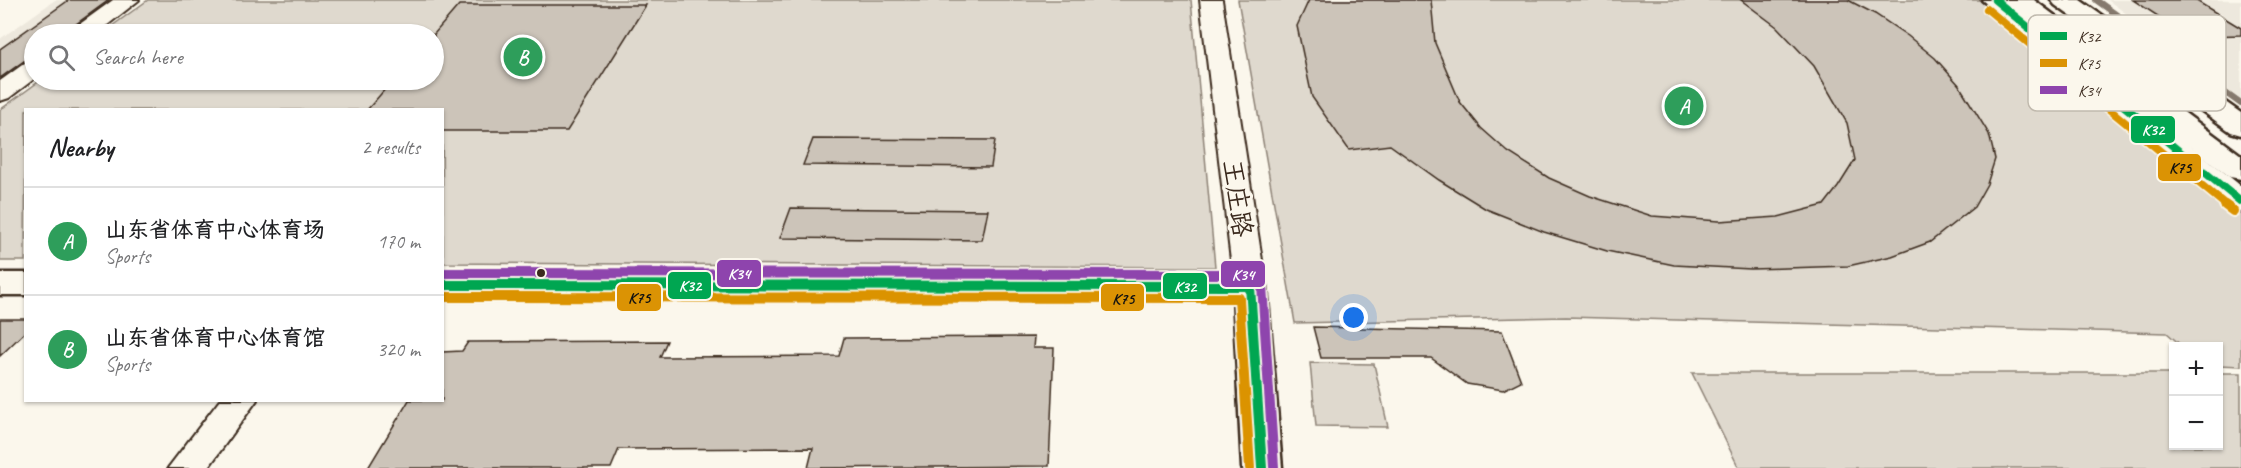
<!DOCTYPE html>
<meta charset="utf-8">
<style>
:root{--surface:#fff;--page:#f6f6f6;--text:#202124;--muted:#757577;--line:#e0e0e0;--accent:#c8321e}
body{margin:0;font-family:Caveat,"LXGW WenKai TC",sans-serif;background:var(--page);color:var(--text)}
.controls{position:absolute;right:18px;bottom:18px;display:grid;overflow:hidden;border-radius:0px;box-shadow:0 2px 4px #0004}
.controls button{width:54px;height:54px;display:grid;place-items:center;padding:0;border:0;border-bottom:2px solid var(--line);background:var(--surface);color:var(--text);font:30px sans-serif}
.you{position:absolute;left:1354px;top:318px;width:21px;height:21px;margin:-15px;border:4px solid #fff;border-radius:50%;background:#1a73e8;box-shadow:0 0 0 9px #1a73e833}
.badge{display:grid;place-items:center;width:39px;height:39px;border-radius:50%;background:var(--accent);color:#fff;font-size:20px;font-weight:700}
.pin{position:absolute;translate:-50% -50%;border:3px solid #fff;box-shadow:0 2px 6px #0006}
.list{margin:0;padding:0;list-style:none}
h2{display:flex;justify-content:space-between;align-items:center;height:78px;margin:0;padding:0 24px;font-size:26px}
h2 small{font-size:20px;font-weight:400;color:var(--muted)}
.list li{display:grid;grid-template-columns:39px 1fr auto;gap:18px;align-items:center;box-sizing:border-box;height:108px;padding:0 24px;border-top:2px solid var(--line)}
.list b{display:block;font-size:22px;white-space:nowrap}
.list p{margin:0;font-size:20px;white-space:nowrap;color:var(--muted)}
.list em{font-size:20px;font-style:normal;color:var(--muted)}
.icon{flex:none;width:33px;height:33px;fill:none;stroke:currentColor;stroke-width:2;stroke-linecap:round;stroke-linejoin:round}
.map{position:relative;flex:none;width:2241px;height:468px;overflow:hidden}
.search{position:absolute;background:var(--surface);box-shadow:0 2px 4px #0004;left:24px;top:24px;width:420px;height:66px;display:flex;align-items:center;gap:15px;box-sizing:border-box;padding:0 21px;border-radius:33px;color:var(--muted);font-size:22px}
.panel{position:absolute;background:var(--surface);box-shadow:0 2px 4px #0004;left:24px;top:108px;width:420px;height:294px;border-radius:0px}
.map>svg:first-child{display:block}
</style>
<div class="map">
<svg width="2241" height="468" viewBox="0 0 2241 468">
<rect width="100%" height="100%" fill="#fbf7ec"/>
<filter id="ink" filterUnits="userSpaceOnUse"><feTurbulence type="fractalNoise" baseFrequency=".0167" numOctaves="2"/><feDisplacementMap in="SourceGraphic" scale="12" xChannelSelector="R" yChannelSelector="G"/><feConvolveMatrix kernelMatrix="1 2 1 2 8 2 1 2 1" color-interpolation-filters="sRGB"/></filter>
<g filter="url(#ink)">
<g fill="#ede8dd">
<path d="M 55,0 L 122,0 L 75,34 L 34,34 L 34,64 L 0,89 L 0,39 Z"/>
<path d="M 2108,0 L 2241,0 L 2241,100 Z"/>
</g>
<g fill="#dfd9ce" stroke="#8d8276" stroke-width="1.5">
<path d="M 148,0 L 1191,0 L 1215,267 L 443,263 L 442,110 L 26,110 L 25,261 L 0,261 L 0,110 L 41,80 L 434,80 L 434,34 L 101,34 Z"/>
<path d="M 1238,0 L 1982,0 L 2241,213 L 2241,366 L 2219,365 L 2218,346 L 2182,346 L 2167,333 L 1566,317 L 1295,323 Z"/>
<path d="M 1310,363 L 1374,364 L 1388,427 L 1316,426 Z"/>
<path d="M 1692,373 L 2173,373 L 2174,446 L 2218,446 L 2219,373 L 2241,373 L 2241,468 L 1739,468 Z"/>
</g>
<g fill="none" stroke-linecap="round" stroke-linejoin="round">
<path stroke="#85796d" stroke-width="6" d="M 2096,0 L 2241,104"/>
</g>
<g fill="#ccc4b9" stroke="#3b2a1e" stroke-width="1.5">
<path d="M 69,0 L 109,0 L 72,27 L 67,34 L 34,34 L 34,59 L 24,61 L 0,78 L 0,49 Z"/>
<path d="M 1309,0 L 1431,0 L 1435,43 L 1460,102 L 1481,128 L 1508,152 L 1549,178 L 1590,196 L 1652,216 L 1719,221 L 1778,217 L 1824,205 L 1838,187 L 1855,160 L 1847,123 L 1814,66 L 1777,27 L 1741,0 L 1848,0 L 1875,14 L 1908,36 L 1935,58 L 1959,85 L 1989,134 L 1995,159 L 1987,184 L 1974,207 L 1930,242 L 1892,256 L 1848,266 L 1751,269 L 1674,265 L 1607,251 L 1544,232 L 1486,209 L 1439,180 L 1390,145 L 1349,150 L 1312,97 L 1297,26 Z"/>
<path d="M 2133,0 L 2195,0 L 2241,28 L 2241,35 L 2206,36 L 2185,23 L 2170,24 Z"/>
<path d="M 459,5 L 646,5 L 567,131 L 442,131 L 442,110 L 367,110 L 393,80 L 434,80 L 434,34 Z"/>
<path d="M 813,139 L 995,140 L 991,167 L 803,165 Z"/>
<path d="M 791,208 L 988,210 L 982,240 L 780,238 Z"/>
<path d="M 0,319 L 26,319 L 26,331 L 0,356 Z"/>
<path d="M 1313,327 L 1502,331 L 1521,381 L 1503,390 L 1467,384 L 1431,358 L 1321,358 Z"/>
<path d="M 1034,337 L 1033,348 L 1054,348 L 1049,466 L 808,468 L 813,448 L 619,449 L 611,468 L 368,468 L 409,400 L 442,400 L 442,352 L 462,351 L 468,342 L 667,341 L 660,357 L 839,356 L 844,338 Z"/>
</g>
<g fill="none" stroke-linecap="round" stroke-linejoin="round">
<g stroke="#3b2a1e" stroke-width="4">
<g id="minor">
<path d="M 113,0 L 139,0 L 96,34 L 69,34 L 73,29 Z"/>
<path d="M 1200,0 L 1222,0 L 1266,286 L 1261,293 L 1250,296 L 1239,293 L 1234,286 Z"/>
<path d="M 34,61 L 34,79 L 9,98 L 0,101 L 0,81 L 25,63 Z"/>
<path d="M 220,400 L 257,400 L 208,468 L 168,468 Z"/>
</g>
</g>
<g stroke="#3b2a1e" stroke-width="5">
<g id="major">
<path d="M 1982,0 L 2010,0 L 2241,186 L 2241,212 L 2230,209 Z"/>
<path d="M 2051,0 L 2080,0 L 2241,113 L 2241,135 L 2231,132 L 2055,5 Z"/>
<rect x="0" y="273" width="26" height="22"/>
<path d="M 442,274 L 1250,275 L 1262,278 L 1267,286 L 1282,468 L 1242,468 L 1233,297 L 442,296 Z"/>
</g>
</g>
<g stroke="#3b2a1e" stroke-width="5">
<path id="highway" d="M 2005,0 L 2034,0 L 2241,155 L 2241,179 L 2230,177 L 2009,5 Z"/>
</g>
<use href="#minor" fill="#fbf7ec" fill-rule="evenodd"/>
<use href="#major" fill="#fbf7ec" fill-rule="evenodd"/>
<use href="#highway" fill="#fbf7ec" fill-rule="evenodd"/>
<g stroke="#fbf7ec" stroke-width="11">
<path id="bus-1-far1" d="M 1995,0 L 2241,202"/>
</g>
<g stroke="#fbf7ec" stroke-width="14">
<path id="bus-1" d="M 442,285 L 1250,286 L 1262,468"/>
</g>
<g stroke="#fbf7ec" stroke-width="11">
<path id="bus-2-far1" d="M 1987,9 L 2227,206"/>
</g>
<g stroke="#fbf7ec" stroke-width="14">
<g id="bus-2">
<path d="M 2225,205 L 2233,211"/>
<path d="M 442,297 L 1239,298 L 1250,468"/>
</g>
</g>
<g stroke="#fbf7ec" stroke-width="14">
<path id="bus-3" d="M 442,273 L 1252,274 L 1259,279 L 1262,285 L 1274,467"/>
</g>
<use href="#bus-1-far1" stroke="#00a651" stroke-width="8"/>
<use href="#bus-1" stroke="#00a651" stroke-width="10"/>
<use href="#bus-2-far1" stroke="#db9304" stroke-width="8"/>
<use href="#bus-2" stroke="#db9304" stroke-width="10"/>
<use href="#bus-3" stroke="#8e44ad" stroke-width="10"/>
</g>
</g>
<circle fill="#3b2a1e" stroke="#fbf7ec" stroke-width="2" cx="541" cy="273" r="5"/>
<g text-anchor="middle" stroke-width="6" stroke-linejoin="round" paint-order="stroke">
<g font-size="26" fill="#3b2a1e" stroke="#fbf7ec">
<text transform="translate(1238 198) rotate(82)" y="9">王庄路</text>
</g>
</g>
<rect x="2028" y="15" width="198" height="96" rx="9" fill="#fbf7ec" stroke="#c1baae" stroke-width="1.5"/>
<rect x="2040" y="32" width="27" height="8" fill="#00a651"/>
<rect x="2040" y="59" width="27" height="8" fill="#db9304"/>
<rect x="2040" y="86" width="27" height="8" fill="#8e44ad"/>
<g font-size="16" fill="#3b2a1e">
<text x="2078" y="42">K32</text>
<text x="2078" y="69">K75</text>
<text x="2078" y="96">K34</text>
</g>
<g stroke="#fbf7ec" stroke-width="2">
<rect x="2130" y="115" width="46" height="29" rx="6" fill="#00a651"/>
<rect x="2157" y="153" width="45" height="29" rx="6" fill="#db9304"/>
<rect x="716" y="259" width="46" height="29" rx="6" fill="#8e44ad"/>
<rect x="1220" y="260" width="46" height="28" rx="6" fill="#8e44ad"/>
<rect x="667" y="271" width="45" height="29" rx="6" fill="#00a651"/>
<rect x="1162" y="272" width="46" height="28" rx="6" fill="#00a651"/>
<rect x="616" y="283" width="46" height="29" rx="6" fill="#db9304"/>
<rect x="1100" y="283" width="45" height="29" rx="6" fill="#db9304"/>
</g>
<g font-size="16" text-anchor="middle" font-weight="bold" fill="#fff">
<text x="2153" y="135">K32</text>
<text x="739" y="279">K34</text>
<text x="1243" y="280">K34</text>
<text x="690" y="291">K32</text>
<text x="1185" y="292">K32</text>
</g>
<g font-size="16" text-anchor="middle" font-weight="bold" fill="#111">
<text x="2180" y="173">K75</text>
<text x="639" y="303">K75</text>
<text x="1123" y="304">K75</text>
</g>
</svg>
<div class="controls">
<button>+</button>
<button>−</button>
</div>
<div class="you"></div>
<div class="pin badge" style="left:1684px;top:106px;background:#2e9e5b">A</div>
<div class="pin badge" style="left:523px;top:57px;background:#2e9e5b">B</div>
<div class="search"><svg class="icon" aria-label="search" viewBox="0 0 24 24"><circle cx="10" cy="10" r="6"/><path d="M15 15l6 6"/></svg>Search here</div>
<section class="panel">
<h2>Nearby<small>2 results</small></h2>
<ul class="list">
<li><span class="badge" style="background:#2e9e5b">A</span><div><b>山东省体育中心体育场</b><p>Sports</p></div><em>170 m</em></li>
<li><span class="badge" style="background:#2e9e5b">B</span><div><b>山东省体育中心体育馆</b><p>Sports</p></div><em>320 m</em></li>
</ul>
</section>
</div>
